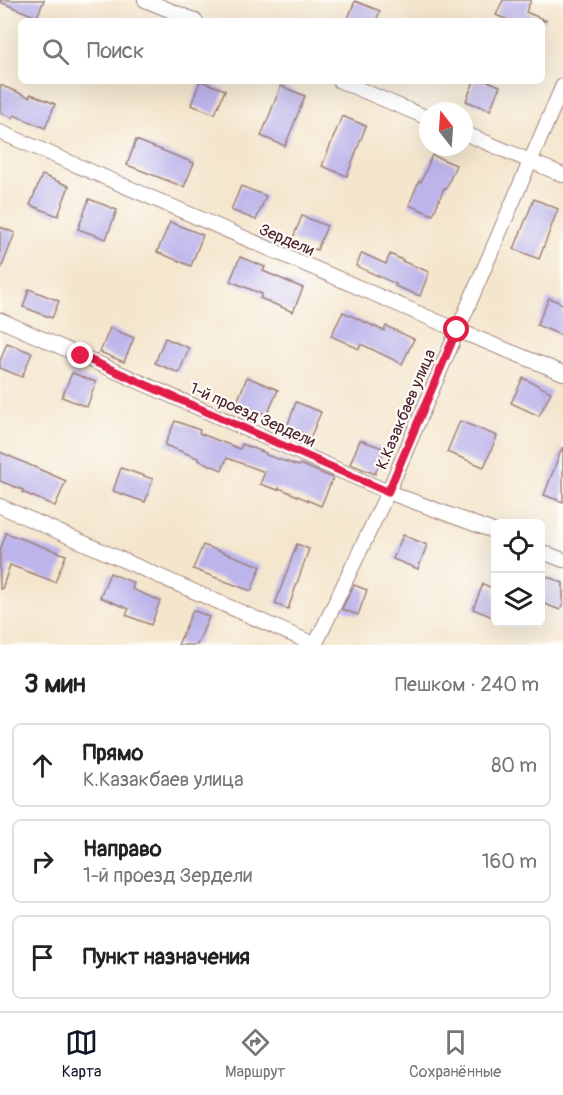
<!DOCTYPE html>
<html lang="ru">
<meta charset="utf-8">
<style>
:root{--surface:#fff;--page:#f6f6f6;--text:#222;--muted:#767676;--line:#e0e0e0;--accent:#111827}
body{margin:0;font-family:Pangolin,sans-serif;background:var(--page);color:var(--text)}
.controls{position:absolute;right:18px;bottom:18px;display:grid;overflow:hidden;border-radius:9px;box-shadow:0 6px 24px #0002}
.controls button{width:54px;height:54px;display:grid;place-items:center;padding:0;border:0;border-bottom:2px solid var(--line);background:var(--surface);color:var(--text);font:30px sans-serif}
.compass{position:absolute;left:419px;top:102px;width:54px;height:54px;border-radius:50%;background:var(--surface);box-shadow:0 6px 24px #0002;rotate:343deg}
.stop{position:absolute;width:18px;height:18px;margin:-14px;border:4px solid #e11d48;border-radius:50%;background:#fff}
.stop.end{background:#e11d48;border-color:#fff;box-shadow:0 2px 6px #0008}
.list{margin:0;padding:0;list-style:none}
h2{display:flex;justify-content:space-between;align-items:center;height:78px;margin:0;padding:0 24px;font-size:26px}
h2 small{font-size:20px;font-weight:400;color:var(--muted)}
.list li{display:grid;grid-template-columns:39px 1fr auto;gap:18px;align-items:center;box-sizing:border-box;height:84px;margin:0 12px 12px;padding:0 12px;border:2px solid var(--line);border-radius:9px}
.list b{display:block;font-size:22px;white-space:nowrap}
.list p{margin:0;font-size:20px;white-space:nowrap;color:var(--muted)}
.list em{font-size:20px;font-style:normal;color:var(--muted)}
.icon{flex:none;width:33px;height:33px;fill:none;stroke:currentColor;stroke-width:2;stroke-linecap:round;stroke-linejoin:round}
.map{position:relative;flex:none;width:563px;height:645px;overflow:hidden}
.search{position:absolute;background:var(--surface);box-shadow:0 6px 24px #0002;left:18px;right:18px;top:18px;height:66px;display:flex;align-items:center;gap:15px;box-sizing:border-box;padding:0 21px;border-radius:9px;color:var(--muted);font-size:22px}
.sheet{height:366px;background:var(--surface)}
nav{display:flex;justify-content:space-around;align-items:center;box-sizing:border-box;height:84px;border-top:2px solid var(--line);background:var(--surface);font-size:16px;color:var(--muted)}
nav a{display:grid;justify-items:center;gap:3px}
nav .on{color:var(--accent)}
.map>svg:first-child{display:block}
</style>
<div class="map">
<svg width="563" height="645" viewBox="0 0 563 645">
<rect width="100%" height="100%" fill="#fdfcf7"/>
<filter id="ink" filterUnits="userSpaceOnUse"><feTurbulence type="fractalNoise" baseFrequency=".0167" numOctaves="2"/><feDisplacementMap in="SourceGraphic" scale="12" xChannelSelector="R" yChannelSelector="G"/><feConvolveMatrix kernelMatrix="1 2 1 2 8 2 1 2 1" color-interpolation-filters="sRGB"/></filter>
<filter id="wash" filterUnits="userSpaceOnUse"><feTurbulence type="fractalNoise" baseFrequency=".008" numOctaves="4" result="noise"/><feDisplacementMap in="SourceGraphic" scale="24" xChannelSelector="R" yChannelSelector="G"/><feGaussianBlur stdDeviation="1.35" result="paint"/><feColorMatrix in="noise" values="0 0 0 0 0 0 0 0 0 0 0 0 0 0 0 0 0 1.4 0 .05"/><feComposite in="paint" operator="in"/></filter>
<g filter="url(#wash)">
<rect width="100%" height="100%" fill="#f4e6cd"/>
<g id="blocks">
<g fill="#bcb4eb">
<path d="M 0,0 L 44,0 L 37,17 L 0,2 Z"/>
<path d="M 503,0 L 531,0 L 526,12 L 547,21 L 510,21 L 496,15 Z"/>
<path d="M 355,1 L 380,11 L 376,21 L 347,21 Z"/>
<path d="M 200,81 L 225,90 L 215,114 L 191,105 Z"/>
<path d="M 474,81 L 488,81 L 500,86 L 490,110 L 466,101 Z"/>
<path d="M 0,85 L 29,97 L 31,94 L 55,104 L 45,128 L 14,115 L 13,118 L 0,113 Z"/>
<path d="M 281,86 L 305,96 L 285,146 L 261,136 Z"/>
<path d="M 342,116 L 366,126 L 347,176 L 322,166 Z"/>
<path d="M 136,140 L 194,163 L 184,187 L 127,165 Z"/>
<path d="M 432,155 L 456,165 L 446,189 L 444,188 L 433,215 L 409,205 L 419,181 L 421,182 Z"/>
<path d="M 42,175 L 69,186 L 58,216 L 30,205 Z"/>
<path d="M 241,186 L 266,196 L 256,220 L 231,210 Z"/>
<path d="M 89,199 L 117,210 L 106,239 L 78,229 Z"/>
<path d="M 534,199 L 558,209 L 539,259 L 514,249 Z"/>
<path d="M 302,216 L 327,226 L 317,250 L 292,240 Z"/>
<path d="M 170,222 L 203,235 L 191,266 L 157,252 Z"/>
<path d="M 0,227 L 15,233 L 1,269 L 0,269 Z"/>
<path d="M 362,253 L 386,264 L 390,254 L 403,260 L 402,261 L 429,272 L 420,296 L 395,286 L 396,284 L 356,266 Z"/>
<path d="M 240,257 L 265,267 L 263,271 L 303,288 L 293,312 L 260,298 L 262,294 L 230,281 Z"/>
<path d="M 29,289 L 59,301 L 52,318 L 23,307 Z"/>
<path d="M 549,298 L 563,304 L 563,336 L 537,325 Z"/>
<path d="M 343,312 L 384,331 L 386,326 L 414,339 L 402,364 L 361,344 L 359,349 L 331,336 Z"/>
<path d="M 110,328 L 134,338 L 124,362 L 100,352 Z"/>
<path d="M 165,338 L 189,348 L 179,373 L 155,363 Z"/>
<path d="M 7,343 L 32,353 L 22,377 L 0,368 L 0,361 Z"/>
<path d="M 72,373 L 96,382 L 87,407 L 62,397 Z"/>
<path d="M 247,377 L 278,390 L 267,415 L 237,402 Z"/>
<path d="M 523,378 L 551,392 L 539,416 L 511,403 Z"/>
<path d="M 296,402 L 321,412 L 311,436 L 287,427 Z"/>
<path d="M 175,421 L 200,430 L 199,433 L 240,449 L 242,444 L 266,453 L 266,455 L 299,466 L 300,464 L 333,478 L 321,506 L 279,488 L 278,490 L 260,484 L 265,472 L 227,458 L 222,470 L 198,460 L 198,458 L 165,445 Z"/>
<path d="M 460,421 L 497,436 L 484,467 L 447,452 Z"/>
<path d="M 360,440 L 385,449 L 375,474 L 350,464 Z"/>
<path d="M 562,448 L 563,448 L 563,502 L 544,495 Z"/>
<path d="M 0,452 L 66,481 L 55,506 L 22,492 L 23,490 L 0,481 Z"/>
<path d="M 121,468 L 153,479 L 145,502 L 113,491 Z"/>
<path d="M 6,533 L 66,555 L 55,582 L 10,565 L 2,589 L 0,589 L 0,551 Z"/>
<path d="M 403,535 L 427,545 L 418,569 L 393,559 Z"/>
<path d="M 297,544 L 309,549 L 288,609 L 275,604 Z"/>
<path d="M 203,545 L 261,566 L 251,591 L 193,569 Z"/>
<path d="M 110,573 L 134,583 L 132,589 L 160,601 L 151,625 L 126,615 L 129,609 L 100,597 Z"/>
<path d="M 546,576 L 563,583 L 563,604 L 560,610 L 540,602 L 540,589 Z"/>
<path d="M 483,584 L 495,589 L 495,618 L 473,609 Z"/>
<path d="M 354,585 L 367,590 L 358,615 L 342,609 Z"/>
<path d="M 193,610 L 209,617 L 197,645 L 178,645 Z"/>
</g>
</g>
</g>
<g filter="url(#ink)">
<use href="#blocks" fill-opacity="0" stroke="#9f827c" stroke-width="1.5"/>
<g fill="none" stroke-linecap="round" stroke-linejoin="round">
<g stroke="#9f827c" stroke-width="16">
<g id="street">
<path d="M 145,0 L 196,21"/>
<path d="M 340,81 L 428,118"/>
<path d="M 0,132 L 457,330 L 563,373"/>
<path d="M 464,133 L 563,175"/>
<path d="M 0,320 L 388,492 L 496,532"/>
<path d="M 0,506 L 316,645"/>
<path d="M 540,551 L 563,560"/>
<path d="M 315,645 L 388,492 L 563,85"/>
</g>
</g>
<use href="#street" stroke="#fff" stroke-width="14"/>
</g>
</g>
<g fill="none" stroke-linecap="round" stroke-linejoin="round" filter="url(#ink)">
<path stroke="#e11d48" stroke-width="8" d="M 81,356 L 388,492 L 457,330"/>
</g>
<g text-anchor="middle" stroke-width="4.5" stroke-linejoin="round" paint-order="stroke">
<g font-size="16" fill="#4a1f2b" stroke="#fdfcf7">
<text transform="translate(287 239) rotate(23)" y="6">Зердели</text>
<text transform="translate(405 409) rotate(-67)" y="6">К.Казакбаев улица</text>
<text transform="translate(253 414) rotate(24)" y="6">1-й проезд Зердели</text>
</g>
</g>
</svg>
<div class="controls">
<button><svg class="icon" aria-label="locate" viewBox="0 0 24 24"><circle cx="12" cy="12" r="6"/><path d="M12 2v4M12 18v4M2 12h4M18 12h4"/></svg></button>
<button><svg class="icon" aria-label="layers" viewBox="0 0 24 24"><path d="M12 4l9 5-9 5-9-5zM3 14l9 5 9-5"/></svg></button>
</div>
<svg class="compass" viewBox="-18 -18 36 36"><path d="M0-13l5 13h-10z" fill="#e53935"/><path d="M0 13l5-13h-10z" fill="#767676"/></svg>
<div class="stop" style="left:457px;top:330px"></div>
<div class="stop end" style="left:81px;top:356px"></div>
<div class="search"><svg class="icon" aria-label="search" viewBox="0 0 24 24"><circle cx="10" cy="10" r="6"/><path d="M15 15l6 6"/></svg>Поиск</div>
</div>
<section class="sheet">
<h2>3 мин<small>Пешком · 240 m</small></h2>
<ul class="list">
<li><svg class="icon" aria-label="ahead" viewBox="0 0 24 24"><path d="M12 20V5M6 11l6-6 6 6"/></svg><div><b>Прямо</b><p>К.Казакбаев улица</p></div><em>80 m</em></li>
<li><svg class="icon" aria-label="right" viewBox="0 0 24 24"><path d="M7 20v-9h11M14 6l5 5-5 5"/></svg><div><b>Направо</b><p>1-й проезд Зердели</p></div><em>160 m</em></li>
<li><svg class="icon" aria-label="arrive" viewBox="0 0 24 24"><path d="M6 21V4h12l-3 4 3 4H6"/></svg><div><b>Пункт назначения</b></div></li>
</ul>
</section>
<nav>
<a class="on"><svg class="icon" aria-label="map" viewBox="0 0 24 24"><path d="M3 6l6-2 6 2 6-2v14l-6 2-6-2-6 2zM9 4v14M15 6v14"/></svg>Карта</a>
<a><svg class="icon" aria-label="directions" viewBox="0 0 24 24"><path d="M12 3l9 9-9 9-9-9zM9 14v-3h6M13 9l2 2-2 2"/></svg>Маршрут</a>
<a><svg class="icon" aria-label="saved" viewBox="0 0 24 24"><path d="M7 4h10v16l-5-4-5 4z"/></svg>Сохранённые</a>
</nav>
